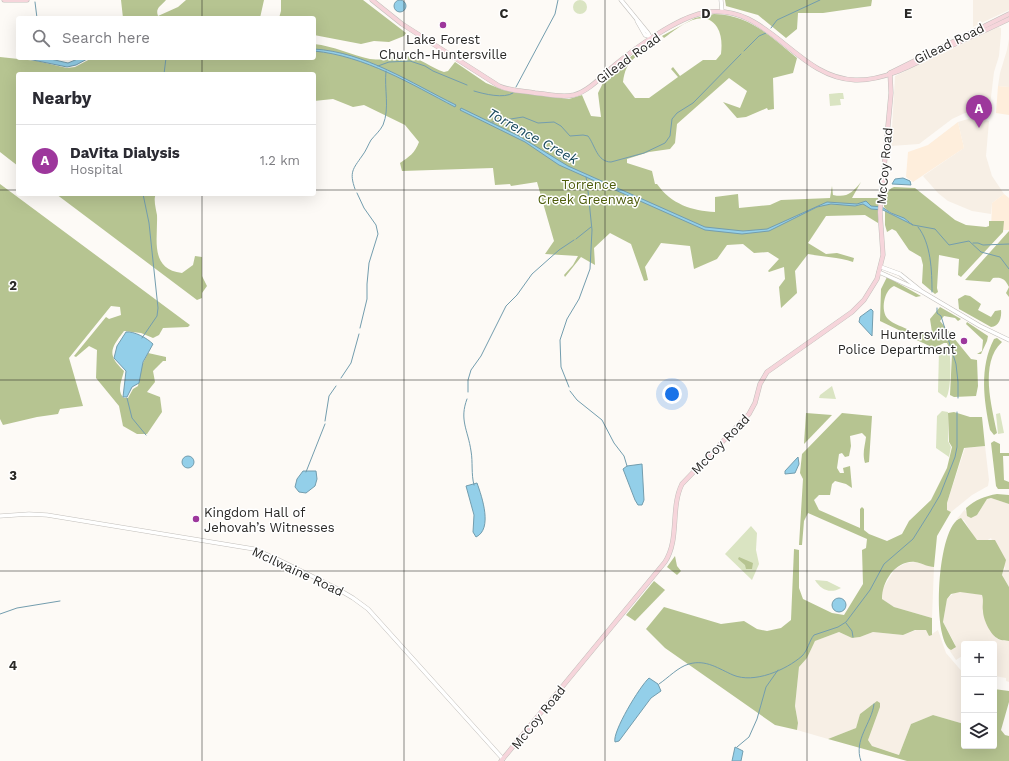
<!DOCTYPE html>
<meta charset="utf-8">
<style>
:root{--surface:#fff;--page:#f7f7f7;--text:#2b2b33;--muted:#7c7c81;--line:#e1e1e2;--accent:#9d379c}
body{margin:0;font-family:"Work Sans",sans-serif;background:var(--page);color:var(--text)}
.controls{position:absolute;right:12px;bottom:12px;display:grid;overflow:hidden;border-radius:4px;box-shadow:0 4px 16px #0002}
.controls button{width:36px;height:36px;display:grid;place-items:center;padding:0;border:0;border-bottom:1px solid var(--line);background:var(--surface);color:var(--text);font:20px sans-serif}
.you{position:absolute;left:672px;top:394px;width:14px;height:14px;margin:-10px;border:3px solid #fff;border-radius:50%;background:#1a73e8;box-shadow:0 0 0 6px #1a73e833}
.badge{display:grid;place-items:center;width:26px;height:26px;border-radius:50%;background:var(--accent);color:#fff;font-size:13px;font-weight:700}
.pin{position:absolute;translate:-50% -33px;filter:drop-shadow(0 1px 2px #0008)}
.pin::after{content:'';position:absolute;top:21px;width:14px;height:12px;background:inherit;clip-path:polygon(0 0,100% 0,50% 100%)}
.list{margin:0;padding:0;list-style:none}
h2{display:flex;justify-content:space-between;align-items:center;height:52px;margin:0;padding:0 16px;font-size:17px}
h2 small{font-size:13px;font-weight:400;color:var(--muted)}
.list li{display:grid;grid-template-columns:26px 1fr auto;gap:12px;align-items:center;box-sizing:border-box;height:72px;padding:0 16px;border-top:1px solid var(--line)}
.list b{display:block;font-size:15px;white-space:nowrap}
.list p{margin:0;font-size:13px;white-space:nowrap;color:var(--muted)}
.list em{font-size:13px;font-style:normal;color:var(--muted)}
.icon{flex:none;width:22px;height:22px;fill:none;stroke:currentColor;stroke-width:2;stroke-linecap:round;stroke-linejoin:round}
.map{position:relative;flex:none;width:1009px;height:761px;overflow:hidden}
.search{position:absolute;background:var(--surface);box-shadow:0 4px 16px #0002;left:16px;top:16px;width:300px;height:44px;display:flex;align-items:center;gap:10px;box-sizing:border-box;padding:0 14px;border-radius:4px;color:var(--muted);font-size:15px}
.panel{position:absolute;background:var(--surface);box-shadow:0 4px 16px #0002;left:16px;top:72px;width:300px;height:124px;border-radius:4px}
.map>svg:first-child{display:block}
</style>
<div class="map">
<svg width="1009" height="761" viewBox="0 0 1009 761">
<rect width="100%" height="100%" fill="#fdfaf6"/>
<g fill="#f7efe5">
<path d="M 973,0 L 1009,0 L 1009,10 L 973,27 Z"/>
<path d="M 998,27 L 1001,28 L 1001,34 L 999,56 L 994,72 L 989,114 L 965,113 L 952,119 L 919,144 L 891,146 L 895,76 Z"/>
<path d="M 1009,39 L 1009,87 L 998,86 L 1000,73 L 1007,50 Z"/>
<path d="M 971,118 L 989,121 L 986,156 L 992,176 L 1004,194 L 992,203 L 991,214 L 972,211 L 948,201 L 938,193 L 923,176 L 964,148 L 958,122 Z"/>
<path d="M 985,446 L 989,480 L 988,486 L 972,495 L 951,512 L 947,510 L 947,503 L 965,448 Z"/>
<path d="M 991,498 L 1009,504 L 1009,587 L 1002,575 L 1005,568 L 991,538 L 986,541 L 977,540 L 974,537 L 964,520 L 957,519 L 966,508 L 965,511 L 977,515 L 987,499 Z"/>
<path d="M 915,562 L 934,567 L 932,618 L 894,607 L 882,599 L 882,590 L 895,569 L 906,563 Z"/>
<path d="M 955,592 L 963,592 L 982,595 L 984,601 L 983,610 L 986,623 L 995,637 L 999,640 L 1009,641 L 1009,682 L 1006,681 L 1006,678 L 994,676 L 994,644 L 964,644 L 964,658 L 962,656 L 956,660 L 948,648 L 951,650 L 955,644 L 943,622 L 947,599 Z"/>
<path d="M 919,629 L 926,630 L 929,636 L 938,630 L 946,653 L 964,674 L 964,724 L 933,715 L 911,724 L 899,755 L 872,746 L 868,740 L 874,703 L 860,714 L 856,728 L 828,739 L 797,730 L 798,723 L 795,706 L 799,667 L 807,658 L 815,641 L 839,632 L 852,638 L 860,637 L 873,632 L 903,635 Z"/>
</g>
<g fill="#feeedc">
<path d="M 998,86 L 1009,87 L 1009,115 L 996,113 Z"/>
<path d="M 958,122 L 964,148 L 913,182 L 906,177 L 908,152 L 928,145 Z"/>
<path d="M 1004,194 L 1009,198 L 1009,230 L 991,230 L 992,203 Z"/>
</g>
<g fill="#dae4c2">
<circle cx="580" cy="7" r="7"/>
<path d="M 839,93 L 843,93 L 844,99 L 840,99 L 841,105 L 830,106 L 829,94 Z"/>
<path d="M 944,346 L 948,348 C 952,355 951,392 946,398 L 938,392 L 939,350 Z"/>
<path d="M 832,386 L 836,399 L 819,398 L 820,395 Z"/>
<path d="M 942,411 L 948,412 L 948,441 L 951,447 L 949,457 L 936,448 L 937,416 Z"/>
<path d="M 1000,413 L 1004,433 L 998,434 L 996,414 Z"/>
<path d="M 751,526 L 757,533 L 756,550 L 759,564 L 752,580 L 725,554 Z"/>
<path d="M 815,580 L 827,581 L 841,588 C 830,594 821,590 815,580 Z"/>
</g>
<g fill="#b6c491">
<path d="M 121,0 L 166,0 C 161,6 155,8 158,16 L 178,7 L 186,0 L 264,0 L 260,18 L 123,18 Z"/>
<path d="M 281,0 L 363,0 L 406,33 L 404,36 L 389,42 L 374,41 L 361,44 L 314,35 L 314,18 L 279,18 L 281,11 Z"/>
<path d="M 725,0 L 888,0 L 872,0 L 871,6 L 823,13 L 798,13 L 797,29 L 786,38 L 758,15 L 726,6 Z"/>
<path d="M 714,14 C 750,15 770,36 797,58 L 793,73 L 773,78 L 774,109 L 768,110 L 767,108 L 746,117 L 737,118 L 723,102 L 740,108 L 747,91 L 729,78 L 677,124 L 675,143 L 670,149 L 649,152 L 627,159 L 627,163 L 652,171 L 655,184 L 657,184 C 671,204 692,211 715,212 L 715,197 L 738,194 L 739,208 L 770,205 L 781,200 L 830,198 L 832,186 L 833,195 C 847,198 852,193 861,182 L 852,198 L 878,198 L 878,223 L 865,215 L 826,216 L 808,243 L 826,254 L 837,253 L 854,258 L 853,262 C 838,257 823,257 808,254 L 795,271 L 797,293 L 781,308 L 779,287 L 785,279 L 784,267 L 769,272 L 768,271 L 779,259 L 768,252 L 754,253 L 743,244 L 727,245 L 717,259 L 694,269 L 690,246 L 661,243 L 645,267 L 648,280 L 644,281 L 631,244 L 610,233 L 594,248 L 595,265 L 581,257 L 565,277 L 564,275 L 573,265 L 578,256 L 545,254 L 554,241 L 537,182 L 511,186 L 510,184 L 495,185 L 493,168 L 402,171 L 400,163 C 409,157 415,153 419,142 L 405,125 L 364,105 L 353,107 L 333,99 L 314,101 L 314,74 L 18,74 L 18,166 L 0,152 L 0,57 L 37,61 L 67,68 L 75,67 L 92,58 L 314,58 L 314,44 C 334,46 351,55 370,59 C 383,61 395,55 407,56 C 421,58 431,68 444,72 L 448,71 L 455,62 L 486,83 L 503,90 L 569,99 L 582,95 L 591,116 L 601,117 L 598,93 L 608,73 L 648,44 L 650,46 C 634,59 626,60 623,82 L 635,98 L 649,98 L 678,77 L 671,69 L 673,67 L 680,76 L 703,60 L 716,60 L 721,54 C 722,45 722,35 717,27 C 703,6 678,28 664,38 L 662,36 L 695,18 Z"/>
<path d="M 0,184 L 190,325 L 188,327 L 163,328 L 159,335 L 153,338 L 141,333 L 124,331 C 110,349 107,355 124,371 C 122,380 116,391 124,398 L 128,398 L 133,389 L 138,386 L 141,367 L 148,353 L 166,357 L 166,361 L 163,361 L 153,371 L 155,382 L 147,392 L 160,397 L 162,412 L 147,434 L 137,434 L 123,426 L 119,406 L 96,378 L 97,350 L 89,346 L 76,357 L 74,356 L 106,317 L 109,319 L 121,315 L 120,307 L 111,306 L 69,358 L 83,406 L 60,409 L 58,414 L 37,417 L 3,425 L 0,419 Z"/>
<path d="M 894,187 L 915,188 L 955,220 L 966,225 L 986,227 L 989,226 L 989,221 L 1004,221 L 1003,232 L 961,277 L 958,275 L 959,259 L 939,255 L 937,288 L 938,292 L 935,294 L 922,283 L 923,265 L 921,257 L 909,250 L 896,231 L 892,229 L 887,232 L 885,225 L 885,211 L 912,224 C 904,216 891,216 884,207 C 884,198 886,190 894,187 Z"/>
<path d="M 56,194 L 156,194 C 153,199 156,209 157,215 C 158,239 149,269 182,273 L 193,265 L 195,256 L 202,257 L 202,276 L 207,286 L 202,293 L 202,298 L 197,300 Z"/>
<path d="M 1009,231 L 1009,297 L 1006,293 L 1009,287 C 1005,279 1002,277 993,278 L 990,282 L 965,280 Z"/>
<path d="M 887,277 L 921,296 L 916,297 L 894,286 C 884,290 880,311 888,319 C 893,324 904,327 911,331 L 907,334 L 880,321 L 881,289 Z"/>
<path d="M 965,295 L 970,296 L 981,304 L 978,310 L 991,317 L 995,311 L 1001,310 C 1002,317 999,327 991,327 L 959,309 L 958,299 Z"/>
<path d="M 940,307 L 961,319 L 958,321 L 955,318 L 944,316 L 940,321 L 971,359 L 977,360 L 978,386 L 976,396 L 954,397 L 950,395 L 952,354 L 947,343 L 944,343 L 934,348 L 910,337 L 915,332 L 932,332 L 930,319 Z"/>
<path d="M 967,322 L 988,336 L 987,341 L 981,354 L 977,354 L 982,351 L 983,340 L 966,324 Z"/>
<path d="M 997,338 L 1002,342 C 979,363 992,407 997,433 L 994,435 L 990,430 C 984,400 979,368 994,339 Z"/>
<path d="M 954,412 L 970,417 L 982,417 L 985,446 L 964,448 L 947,503 L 947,510 L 951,512 L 937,536 L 934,567 C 928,567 922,563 915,562 C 896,560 882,581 882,599 L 894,607 L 932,618 L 932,635 L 929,636 L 926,630 L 915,630 L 903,635 L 873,632 L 860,637 L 852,638 L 839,632 L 815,641 L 807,658 L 799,667 L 795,706 L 798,723 L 797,730 L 775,725 L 665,648 L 646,629 L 664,607 L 721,624 L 744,621 L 757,629 L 767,631 L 781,628 L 791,620 L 794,549 L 799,550 L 799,588 L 803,599 L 832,613 L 844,615 L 863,584 L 862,550 L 866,548 L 867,539 L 808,513 L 804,521 L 802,545 L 799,545 L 803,479 L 800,473 L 802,454 L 842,413 L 872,416 L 869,462 L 865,463 C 862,453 865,446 866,437 L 862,433 L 850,436 L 851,446 L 849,456 L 845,457 L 842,453 L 839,454 L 837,468 L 840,473 L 844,473 L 843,468 L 850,466 L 852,488 L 846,484 L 835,481 L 832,484 L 830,495 L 819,495 L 814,500 L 819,510 L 860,528 L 860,509 L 862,507 L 864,509 L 864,530 L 869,534 L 887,541 L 902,534 L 909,521 L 931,500 L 947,468 L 952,447 L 949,442 L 948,413 Z"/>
<path d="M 806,413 L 832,415 L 804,444 Z"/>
<path d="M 994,441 L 1000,444 L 1000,453 L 1009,453 L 1009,456 L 1003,456 L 1004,480 L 1009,482 L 1009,489 L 998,489 L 996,486 L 991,443 Z"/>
<path d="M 997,494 L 1009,495 L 1009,504 L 991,498 L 987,499 L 977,515 L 971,518 L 967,516 L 966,508 C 975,500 985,496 997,494 Z"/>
<path d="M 961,518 L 977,540 L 995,540 L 1006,560 L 1002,575 L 1009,587 L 1009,641 C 1005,640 1000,641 997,638 C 990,634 983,619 983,611 C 982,605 984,601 982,595 L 960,592 L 951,594 L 947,599 L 943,622 L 956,647 L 951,650 C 931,640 937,524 961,518 Z"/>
<path d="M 675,556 L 677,566 L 681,571 L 677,575 L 667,567 Z"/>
<path d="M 739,557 L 753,563 L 752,569 L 746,569 L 745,565 L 738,559 Z"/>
<path d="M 654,581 L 665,590 L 635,621 L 626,615 Z"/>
<path d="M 994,689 L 1009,691 L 1009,702 L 1001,730 L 1005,735 L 1009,736 L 1009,761 L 907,761 L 828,739 L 856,728 L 860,714 L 877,701 L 880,703 L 880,707 L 868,740 L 872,746 L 899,755 L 911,724 L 933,715 L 964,724 L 964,746 L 994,746 Z"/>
</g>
<g fill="#93cfe9" stroke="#739dae">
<circle cx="400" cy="6" r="6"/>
<path d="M 314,49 C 365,52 411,83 456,105 L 455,107 C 411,84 365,56 314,51 Z"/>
<path d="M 23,58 L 46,58 L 68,63 L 80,58 L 89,58 L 76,65 L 67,67 Z"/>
<path d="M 461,108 L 519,136 L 568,166 L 705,227 L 743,231 L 767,229 L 827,202 L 857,204 L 866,201 L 871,206 L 882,207 L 891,213 L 904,218 L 913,225 L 883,210 L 871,209 L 863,204 L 855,206 L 831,204 L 817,207 L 769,231 L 742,234 L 705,230 L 559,165 L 525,142 L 460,110 Z"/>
<path d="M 903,178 L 910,181 L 911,185 L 892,184 L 895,179 Z"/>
<path d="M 871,309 L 873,311 L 872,336 L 859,322 L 860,317 Z"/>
<path d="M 126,332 C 134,331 147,338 153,344 L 143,362 L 139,383 L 132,387 L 127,397 L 123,397 L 126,371 L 114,358 L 117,346 Z"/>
<circle cx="188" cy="462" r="6"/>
<path d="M 798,457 L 799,464 L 795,473 L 785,474 L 785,471 Z"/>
<path d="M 642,464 L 644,500 L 642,505 L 638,505 L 635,500 L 623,469 L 627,466 Z"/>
<path d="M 303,471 L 316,471 L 317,479 L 315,486 L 306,493 L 299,492 L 295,487 L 297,479 Z"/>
<path d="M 477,483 C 482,497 493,529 476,537 L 473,532 L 474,515 L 466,486 Z"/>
<circle cx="839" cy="605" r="7"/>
<path d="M 649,678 L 658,684 L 661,691 L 651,698 L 619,741 L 615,742 C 612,732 640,686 649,678 Z"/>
<path d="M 735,747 L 743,751 L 741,761 L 732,761 Z"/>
</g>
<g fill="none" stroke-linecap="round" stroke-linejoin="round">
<g stroke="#739dae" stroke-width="1">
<path d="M 35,2 L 37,18"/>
<path d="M 771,28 L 777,20 L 820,0"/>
<path d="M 744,51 L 759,36 L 766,33"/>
<path d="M 378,66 L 389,62 L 410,61 L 425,66 L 433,71 L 467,85"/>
<path d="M 164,74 L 166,58"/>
<path d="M 516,87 L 555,14 L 558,0"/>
<path d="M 474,91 C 484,94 504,99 513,93"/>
<path d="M 492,122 L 523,117 L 538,123 L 554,122 L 561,126 L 570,136 L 583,135 L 588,136 C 595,145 597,162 611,162 L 644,153 L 665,143 L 670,136 L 672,119 L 677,113 L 693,103 L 741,54"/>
<path d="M 586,177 L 588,187"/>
<path d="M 355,189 C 349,172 353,169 362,156 C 366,151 368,145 371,140 C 375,135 380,131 383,125 C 390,108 384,89 386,71"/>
<path d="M 357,193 L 364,208 L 376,225 L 378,234 L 369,263 L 367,284 L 367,299 L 360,328"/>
<path d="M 913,225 L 935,229 L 949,245 L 969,241 L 981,252 L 1000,257 L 1009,269"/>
<path d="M 918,227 C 931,243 932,271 932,292"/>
<path d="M 576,239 L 591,227"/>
<path d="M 973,243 L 978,243 L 983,245 L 1009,244"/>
<path d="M 937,308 L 937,313 L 941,316 L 956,364 L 958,382 L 958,398"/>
<path d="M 142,338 L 157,316 L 158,308 L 149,223 L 143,194"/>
<path d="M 341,378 L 351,363 L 359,334"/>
<path d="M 569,387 L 561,367 L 560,340 L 567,319 L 579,299 L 590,269 L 592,230 L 588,191"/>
<path d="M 570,391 L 577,400 L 602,420 L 614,443 L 624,456 L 627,466"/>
<path d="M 468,392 L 468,380 L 471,370 L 481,356 L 506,306 L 517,295 L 532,274 L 559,250 L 574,240"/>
<path d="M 127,398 L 132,418 L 146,435"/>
<path d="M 467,399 C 459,420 468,430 471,451 C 473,462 471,474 474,485"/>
<path d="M 325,421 L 329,396 L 336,386"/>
<path d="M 306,472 L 325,424"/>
<path d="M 0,614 L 17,608 L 60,601"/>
<path d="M 846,623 L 852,631 L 853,637"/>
<path d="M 659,684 C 668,678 678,667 689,664 C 706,659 719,669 733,675 C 754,684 786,670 802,656 C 808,650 809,641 814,635 L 838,627 L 846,622 L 870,590 L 884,564 L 913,539 L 930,512 L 940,495 L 955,457 L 957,447 L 957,412"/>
<path d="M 737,747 L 749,737 L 757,719 L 766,687 L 778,670"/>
<path d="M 861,761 C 853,740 872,723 874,704"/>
</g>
<g stroke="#c2bfbb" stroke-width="4.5">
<g id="tertiary">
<path d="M 621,0 L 648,33 L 651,39"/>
<path d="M 721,0 L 722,11"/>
<path d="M 637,21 L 645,35 L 648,36"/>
<path d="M 881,267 L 900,274 L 920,290"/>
<path d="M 879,272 L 921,291 L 980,326 L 1009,340"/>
<path d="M 0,516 L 29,514 L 47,515 L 254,549 L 277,559 L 336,588 L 353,598 L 368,609 L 503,759"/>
</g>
</g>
<g stroke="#c2bfbb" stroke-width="5">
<g id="secondary">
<path d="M 4,0 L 27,0"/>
<path d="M 372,0 L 402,24 L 499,86 C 510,91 523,91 535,93 C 547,94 561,98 574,95 C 589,91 603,75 615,65 C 635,48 677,18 703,13 C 767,0 795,78 855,80 C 887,81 918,62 946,48 C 967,39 988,29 1009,19"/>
<path d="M 890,73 L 1009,14"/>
<path d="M 501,761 L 665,562 C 680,539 670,508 682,484 L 749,414 L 755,403 L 760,384 L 767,372 L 852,312 L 864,300 L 877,279 L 883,255 L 880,212 L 891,93 L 890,73"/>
</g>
</g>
<use href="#tertiary" stroke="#fff" stroke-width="3.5"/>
<use href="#secondary" stroke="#f6d5db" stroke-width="4"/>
</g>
<path fill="none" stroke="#292826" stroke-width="1" stroke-opacity="0.55" d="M 202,0 L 202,18M 404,0 L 404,761M 605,0 L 605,761M 807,0 L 807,761M 202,58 L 202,74M 0,190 L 18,190M 314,190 L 1009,190M 202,194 L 202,761M 0,380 L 1009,380M 0,571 L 1009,571"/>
<g fill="#9d379c" stroke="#fff" stroke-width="1.5">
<circle cx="443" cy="25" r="4"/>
<circle cx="964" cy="341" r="4"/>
<circle cx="196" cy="519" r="4"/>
</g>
<g text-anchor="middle" stroke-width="3" stroke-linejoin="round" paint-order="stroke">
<g font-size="13" fill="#292826" stroke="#fff">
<text x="443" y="44">Lake Forest<tspan x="443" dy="15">Church-Huntersville</tspan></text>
<text x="956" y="339" text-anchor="end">Huntersville<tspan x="956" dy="15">Police Department</tspan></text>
<text x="204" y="517" text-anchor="start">Kingdom Hall of<tspan x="204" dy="15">Jehovah’s Witnesses</tspan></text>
</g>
<g font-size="13" fill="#292826" stroke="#fff">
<text transform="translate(949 43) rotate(-26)" y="5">Gilead Road</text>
<text transform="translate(628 58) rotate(-36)" y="5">Gilead Road</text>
<text transform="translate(884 166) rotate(-85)" y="5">McCoy Road</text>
<text transform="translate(720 444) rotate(-46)" y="5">McCoy Road</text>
<text transform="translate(298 571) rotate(25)" y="5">McIlwaine Road</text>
<text transform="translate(538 717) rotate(-51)" y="5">McCoy Road</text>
</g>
<g font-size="13" fill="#4d5c0a" stroke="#fff">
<text x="589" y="189">Torrence<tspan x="589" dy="15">Creek Greenway</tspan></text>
</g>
<g font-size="14" font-style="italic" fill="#17495c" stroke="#fff">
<text transform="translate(533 136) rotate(29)" y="5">Torrence Creek</text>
</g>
</g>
<g font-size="13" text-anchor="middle" font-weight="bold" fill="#292826" stroke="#fff" stroke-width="3" stroke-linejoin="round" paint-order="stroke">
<text x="504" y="18">C</text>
<text x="706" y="18">D</text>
<text x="908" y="18">E</text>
<text x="13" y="290">2</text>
<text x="13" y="480">3</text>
<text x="13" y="670">4</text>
</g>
</svg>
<div class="controls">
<button>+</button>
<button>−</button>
<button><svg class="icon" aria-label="layers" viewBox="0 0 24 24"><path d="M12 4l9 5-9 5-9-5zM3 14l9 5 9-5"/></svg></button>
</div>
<div class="you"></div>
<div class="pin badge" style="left:979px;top:128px">A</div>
<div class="search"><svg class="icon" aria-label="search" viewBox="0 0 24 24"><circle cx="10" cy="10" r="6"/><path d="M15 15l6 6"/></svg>Search here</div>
<section class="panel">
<h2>Nearby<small></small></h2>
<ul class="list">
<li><span class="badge">A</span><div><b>DaVita Dialysis</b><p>Hospital</p></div><em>1.2 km</em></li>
</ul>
</section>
</div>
